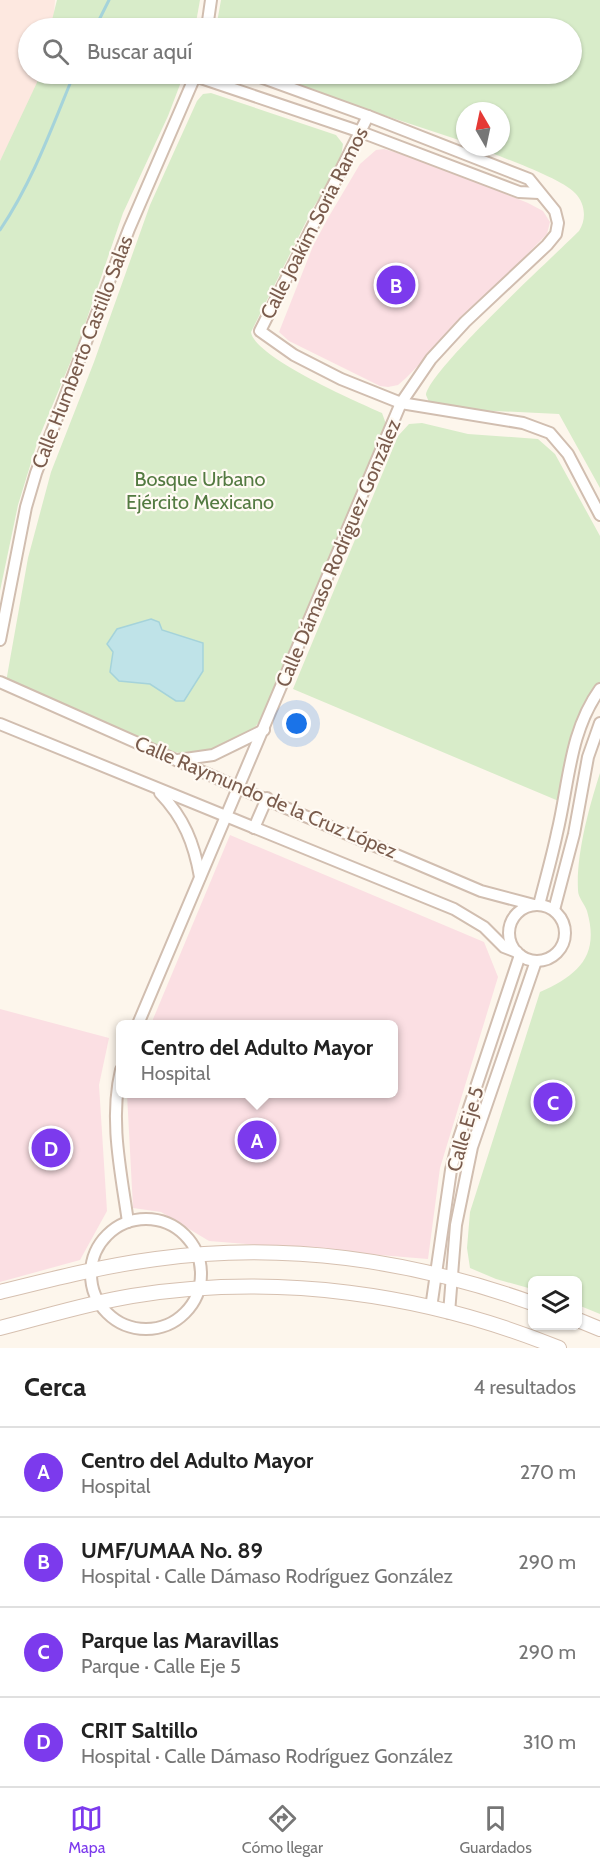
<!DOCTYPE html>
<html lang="es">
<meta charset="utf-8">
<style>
:root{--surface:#fff;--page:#f2f2f2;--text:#222;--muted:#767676;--line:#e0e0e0;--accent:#7c3aed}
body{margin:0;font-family:Cabin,sans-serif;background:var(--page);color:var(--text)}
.controls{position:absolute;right:18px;bottom:18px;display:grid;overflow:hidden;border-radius:9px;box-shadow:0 2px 4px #0004}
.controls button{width:54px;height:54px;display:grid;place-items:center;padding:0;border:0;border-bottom:2px solid var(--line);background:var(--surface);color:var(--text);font:30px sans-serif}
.compass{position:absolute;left:456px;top:102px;width:54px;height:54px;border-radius:50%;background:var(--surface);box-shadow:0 2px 4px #0004;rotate:351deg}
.you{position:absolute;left:297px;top:724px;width:21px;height:21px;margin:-15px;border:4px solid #fff;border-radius:50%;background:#1a73e8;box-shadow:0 0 0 9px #1a73e833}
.badge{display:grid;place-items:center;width:39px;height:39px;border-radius:50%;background:var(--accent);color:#fff;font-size:20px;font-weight:700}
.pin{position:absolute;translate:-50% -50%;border:3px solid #fff;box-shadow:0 2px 6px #0006}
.popup{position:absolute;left:116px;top:1020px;width:282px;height:78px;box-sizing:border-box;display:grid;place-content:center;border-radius:9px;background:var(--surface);filter:drop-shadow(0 2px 4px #0005);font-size:20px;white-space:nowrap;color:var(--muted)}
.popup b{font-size:22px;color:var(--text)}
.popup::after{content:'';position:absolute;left:50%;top:100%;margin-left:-12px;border:12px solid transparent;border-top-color:var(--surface)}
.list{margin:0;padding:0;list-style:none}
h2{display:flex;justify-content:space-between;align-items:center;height:78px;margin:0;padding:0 24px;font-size:26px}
h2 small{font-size:20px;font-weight:400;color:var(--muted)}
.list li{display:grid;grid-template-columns:39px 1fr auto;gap:18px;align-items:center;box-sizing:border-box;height:90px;padding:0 24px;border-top:2px solid var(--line)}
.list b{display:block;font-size:22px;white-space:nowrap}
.list p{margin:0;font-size:20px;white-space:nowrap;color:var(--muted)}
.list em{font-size:20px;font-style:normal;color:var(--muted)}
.icon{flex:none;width:33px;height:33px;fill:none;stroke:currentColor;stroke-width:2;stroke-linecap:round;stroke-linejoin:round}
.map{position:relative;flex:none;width:600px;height:1348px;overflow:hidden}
.search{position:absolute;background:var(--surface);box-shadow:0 2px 4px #0004;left:18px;right:18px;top:18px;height:66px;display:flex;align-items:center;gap:15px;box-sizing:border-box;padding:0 21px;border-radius:33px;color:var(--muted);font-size:22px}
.sheet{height:438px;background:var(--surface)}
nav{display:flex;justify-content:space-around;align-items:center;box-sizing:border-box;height:84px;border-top:2px solid var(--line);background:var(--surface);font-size:16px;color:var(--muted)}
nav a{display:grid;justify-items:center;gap:3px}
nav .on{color:var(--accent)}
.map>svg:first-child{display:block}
</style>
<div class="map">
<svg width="600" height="1348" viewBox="0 0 600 1348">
<rect width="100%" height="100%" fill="#fdf6ec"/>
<path fill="#fde8e0" d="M 0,0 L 55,0 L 53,28 L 28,28 L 28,74 L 45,74 L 0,161 Z"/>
<g fill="#fbdfe3">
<path d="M 384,149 L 422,160 L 528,203 L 543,211 L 550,222 L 547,234 L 406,378 L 398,385 L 388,387 L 380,386 L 289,341 L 279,332 L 313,246 L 328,218 L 360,164 L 376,150 Z"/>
<path d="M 230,835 L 484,942 L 498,977 L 440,1168 L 428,1259 L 209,1241 L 161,1212 L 133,1208 L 127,1094 L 394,1094 L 394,1024 L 151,1024 Z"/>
<path d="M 0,1009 L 109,1038 L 99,1085 L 107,1211 L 80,1260 L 0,1282 Z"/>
</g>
<g fill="#d8ecc9">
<path d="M 57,0 L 200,0 L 195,28 L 50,28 Z"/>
<path d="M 221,0 L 600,0 L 600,488 L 559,414 L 474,410 L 433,403 L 429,402 L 426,395 C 429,370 554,256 579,231 C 587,219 585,203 575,193 C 561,178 498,156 477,147 L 501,147 L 501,111 L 465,111 L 465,142 L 259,74 L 572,74 L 572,28 L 216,28 Z"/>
<path d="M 41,74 L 184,74 L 168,116 L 123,213 L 80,339 L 38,440 L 18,505 L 0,591 L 0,161 Z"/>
<path d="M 211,93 L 336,135 L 343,144 L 340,164 L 313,208 L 251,332 C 254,357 357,402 382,413 L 386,424 L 259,722 L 248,735 L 216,752 L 188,754 L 174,752 L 145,743 L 6,682 L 28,558 L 51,472 L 94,362 L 150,205 L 197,101 L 203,94 Z"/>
<path d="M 422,423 L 468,434 L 538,439 L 555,454 L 600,536 L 600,686 L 596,692 L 561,802 L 293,689 L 398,436 L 409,424 Z"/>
<path d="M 600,773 L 600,1314 L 578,1305 L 578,1280 L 532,1280 L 532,1289 L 496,1279 L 470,1268 L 467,1248 L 470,1212 L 540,992 C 578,975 600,956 587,911 C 585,904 578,898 578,890 C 576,855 589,807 600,773 Z"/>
</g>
<path fill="#bfe3e8" stroke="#a5d3da" stroke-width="1.5" d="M 151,619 L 159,622 L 162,630 L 203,643 L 203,671 L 184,701 L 176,701 L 150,684 L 119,681 L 110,672 L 113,652 L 107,644 L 117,629 Z"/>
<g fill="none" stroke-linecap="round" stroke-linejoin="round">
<g stroke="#a5d3da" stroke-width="3">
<path d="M 95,28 L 109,0"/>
<path d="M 0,230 C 33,181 52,127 74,74"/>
</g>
<g stroke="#d1beb0" stroke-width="14">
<g id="minor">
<path d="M 207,28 L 211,0"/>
<path d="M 195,76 L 361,132 L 519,192 L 539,193"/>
<path d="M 368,116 L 260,331 L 294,355 L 341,379 L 401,403 L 523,423 L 550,433 L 568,454 L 600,515"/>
<path d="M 0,640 L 26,507 L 36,473 L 129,229 L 196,74"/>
<path d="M 0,682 L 239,788 L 481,891 L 534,905"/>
<path d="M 0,724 L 454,909 L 484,927 L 504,947 L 517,952"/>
<path d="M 178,760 L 213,755 L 264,730"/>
<path d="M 160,793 C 184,818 194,843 200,877"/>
<path d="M 254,828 L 267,798"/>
<circle cx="537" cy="933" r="28"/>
<path d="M 539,905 C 545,881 552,857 557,833 C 569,784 569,732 600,689"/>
<path d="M 554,910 L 574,834 L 588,757 L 600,723"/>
<path d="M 138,1024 L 401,403 L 431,359 L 465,322 L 547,245 L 556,234 L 558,223 L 555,211 L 529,179 L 368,116 L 252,74"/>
<path d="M 121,1070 C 109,1120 121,1172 128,1222"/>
<circle cx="146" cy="1274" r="55"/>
<path d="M 431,1308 L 451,1170 L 459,1138 L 520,955"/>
<path d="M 449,1313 L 456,1225 L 472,1147 L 536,961"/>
</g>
</g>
<g stroke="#d6c0b0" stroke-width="16">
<g id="secondary">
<path d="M 0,1292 C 52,1279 103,1266 156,1259 C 283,1241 412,1260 532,1303"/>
<path d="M 578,1320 L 600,1329"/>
<path d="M 0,1328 C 44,1317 88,1303 132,1296 C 276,1273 424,1293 559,1348"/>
</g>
</g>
<use href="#minor" stroke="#fff" stroke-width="10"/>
<use href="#secondary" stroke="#fff" stroke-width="14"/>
</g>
<g text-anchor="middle" stroke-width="4.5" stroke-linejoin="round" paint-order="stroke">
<g font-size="20" fill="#7a5c4d" stroke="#fffaf3">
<text transform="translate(314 223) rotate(-63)" y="7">Calle Joakim Soria Ramos</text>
<text transform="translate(82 352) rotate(-69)" y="7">Calle Humberto Castillo Salas</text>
<text transform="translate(338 553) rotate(-67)" y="7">Calle Dámaso Rodríguez González</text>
<text transform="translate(266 797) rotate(23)" y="7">Calle Raymundo de la Cruz López</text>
<text transform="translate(465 1129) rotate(-74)" y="7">Calle Eje 5</text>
</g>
<g font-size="20" fill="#537a41" stroke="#fffaf3">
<text x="200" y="486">Bosque Urbano<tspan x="200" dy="23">Ejército Mexicano</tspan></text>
</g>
</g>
</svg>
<div class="controls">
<button><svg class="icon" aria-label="layers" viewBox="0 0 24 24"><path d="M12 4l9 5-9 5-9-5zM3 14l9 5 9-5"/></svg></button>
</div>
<svg class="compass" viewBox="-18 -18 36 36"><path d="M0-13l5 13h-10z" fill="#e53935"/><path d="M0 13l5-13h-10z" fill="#767676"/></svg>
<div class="you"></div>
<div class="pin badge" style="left:257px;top:1140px">A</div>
<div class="popup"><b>Centro del Adulto Mayor</b>Hospital</div>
<div class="pin badge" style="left:396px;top:285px">B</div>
<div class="pin badge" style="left:553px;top:1102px">C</div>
<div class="pin badge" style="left:51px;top:1148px">D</div>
<div class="search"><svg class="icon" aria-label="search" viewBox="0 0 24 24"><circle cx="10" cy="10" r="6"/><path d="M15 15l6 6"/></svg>Buscar aquí</div>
</div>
<section class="sheet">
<h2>Cerca<small>4 resultados</small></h2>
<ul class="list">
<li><span class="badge">A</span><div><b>Centro del Adulto Mayor</b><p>Hospital</p></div><em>270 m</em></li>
<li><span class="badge">B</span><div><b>UMF/UMAA No. 89</b><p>Hospital · Calle Dámaso Rodríguez González</p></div><em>290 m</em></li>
<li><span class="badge">C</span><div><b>Parque las Maravillas</b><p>Parque · Calle Eje 5</p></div><em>290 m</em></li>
<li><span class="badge">D</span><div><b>CRIT Saltillo</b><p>Hospital · Calle Dámaso Rodríguez González</p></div><em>310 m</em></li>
</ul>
</section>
<nav>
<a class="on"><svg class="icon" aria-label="map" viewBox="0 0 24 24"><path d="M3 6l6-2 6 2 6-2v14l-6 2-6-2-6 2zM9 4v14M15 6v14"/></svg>Mapa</a>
<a><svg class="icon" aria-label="directions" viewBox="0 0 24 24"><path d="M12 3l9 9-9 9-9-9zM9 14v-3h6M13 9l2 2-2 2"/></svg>Cómo llegar</a>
<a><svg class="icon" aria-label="saved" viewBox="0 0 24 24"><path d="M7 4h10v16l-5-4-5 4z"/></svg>Guardados</a>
</nav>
